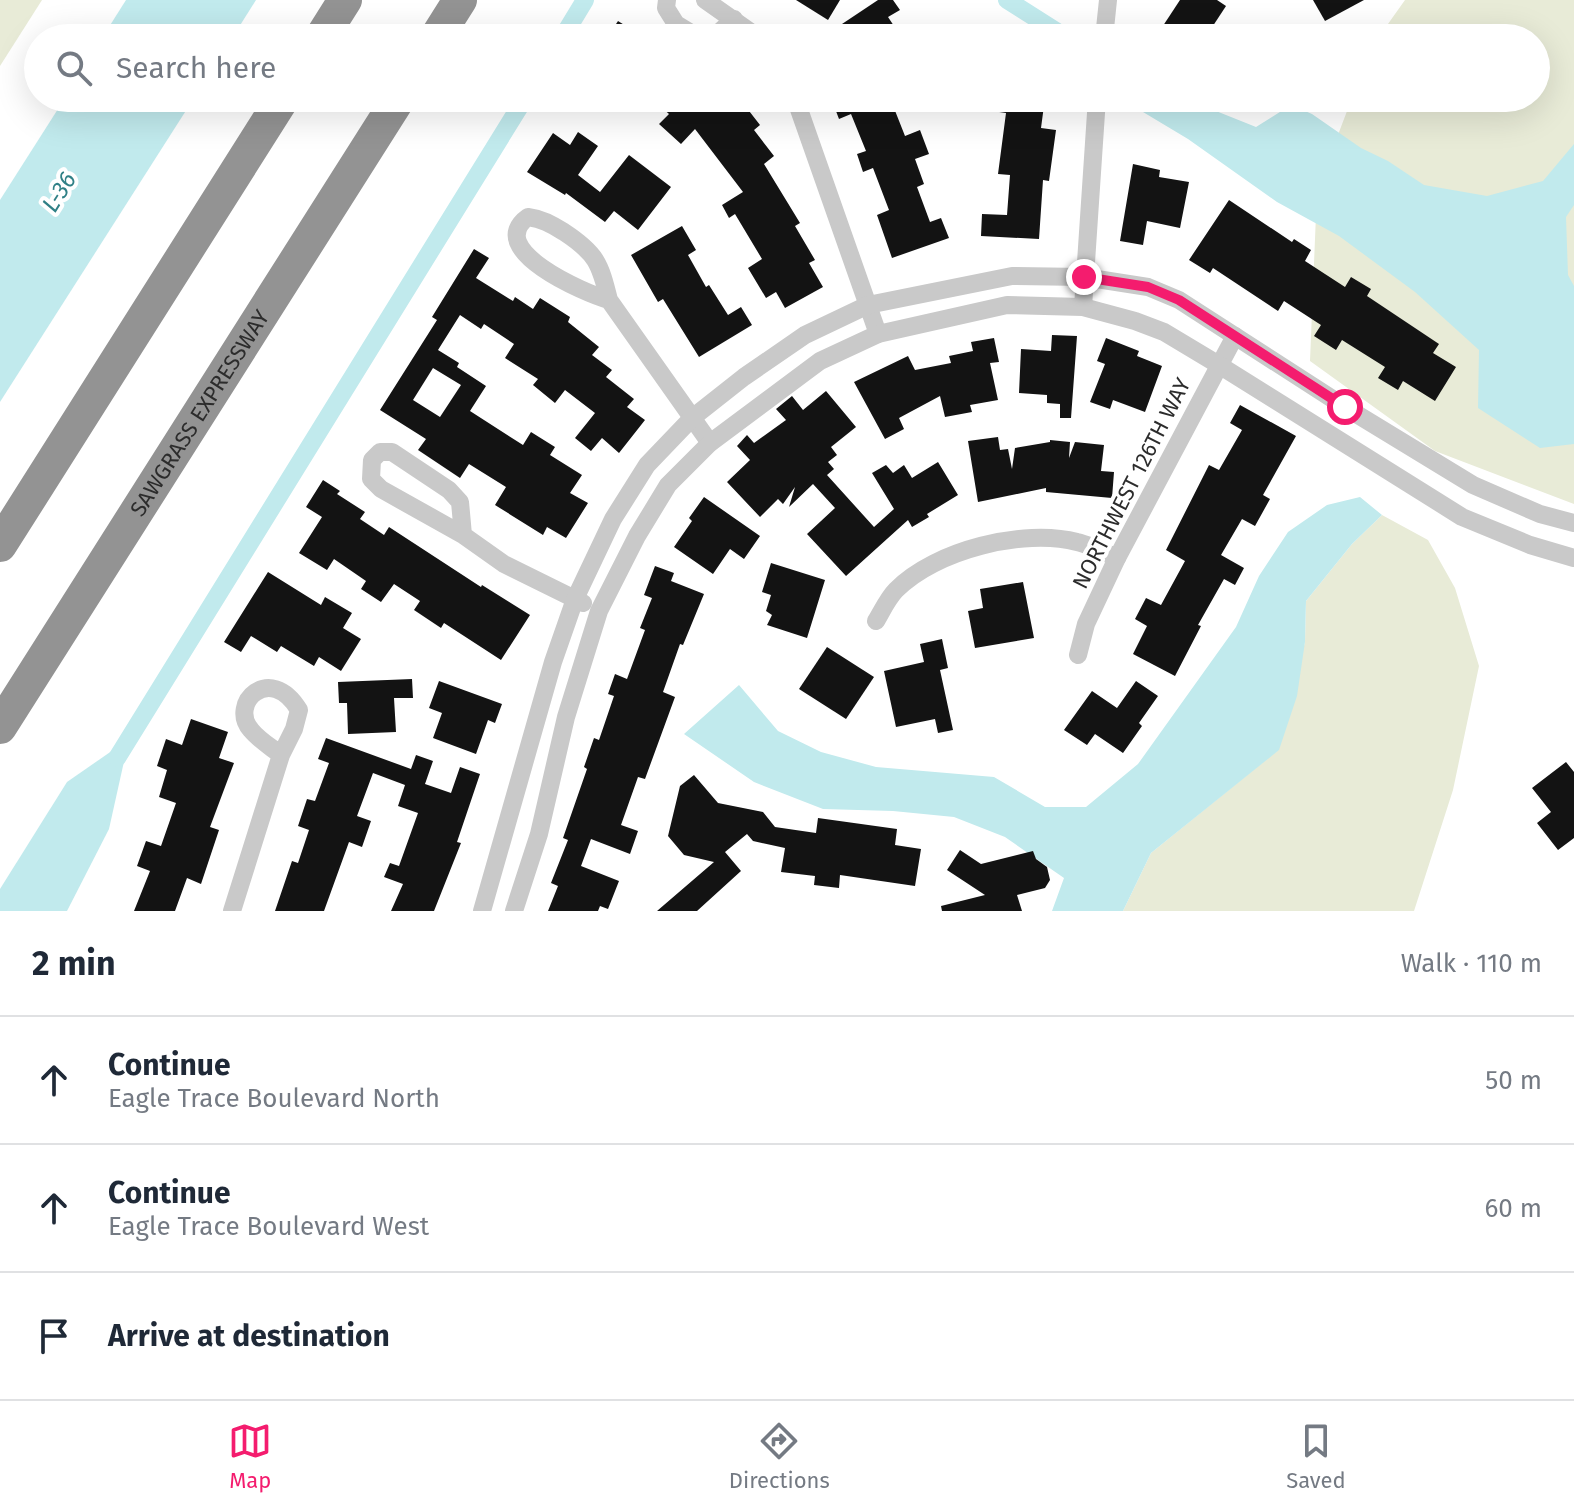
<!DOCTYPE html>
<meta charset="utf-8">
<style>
:root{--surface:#fff;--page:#f2f2f3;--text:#1f2937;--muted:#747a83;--line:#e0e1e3;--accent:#f41c6e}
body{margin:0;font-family:"Fira Sans",sans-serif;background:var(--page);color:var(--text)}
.stop{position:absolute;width:24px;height:24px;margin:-18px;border:6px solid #f41c6e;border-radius:50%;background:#fff}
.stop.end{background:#f41c6e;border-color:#fff;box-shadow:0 2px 8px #0008}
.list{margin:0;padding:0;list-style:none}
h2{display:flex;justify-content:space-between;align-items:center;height:104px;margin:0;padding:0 32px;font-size:34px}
h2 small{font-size:26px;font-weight:400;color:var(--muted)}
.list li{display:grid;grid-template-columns:52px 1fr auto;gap:24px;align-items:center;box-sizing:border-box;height:128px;padding:0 32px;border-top:2px solid var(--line)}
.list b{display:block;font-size:30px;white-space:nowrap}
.list p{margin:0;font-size:26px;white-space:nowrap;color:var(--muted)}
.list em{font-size:26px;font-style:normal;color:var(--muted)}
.icon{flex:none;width:44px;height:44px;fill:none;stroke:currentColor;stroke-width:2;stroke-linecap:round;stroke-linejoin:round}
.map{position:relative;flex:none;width:1574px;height:911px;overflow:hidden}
.search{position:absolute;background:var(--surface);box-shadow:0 8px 32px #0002;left:24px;right:24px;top:24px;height:88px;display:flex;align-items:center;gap:20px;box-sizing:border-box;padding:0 28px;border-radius:44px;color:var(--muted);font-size:30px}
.sheet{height:488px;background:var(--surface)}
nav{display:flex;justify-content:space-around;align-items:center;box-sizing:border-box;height:112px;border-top:2px solid var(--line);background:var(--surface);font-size:22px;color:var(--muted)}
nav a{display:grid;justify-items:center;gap:4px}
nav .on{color:var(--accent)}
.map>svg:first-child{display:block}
</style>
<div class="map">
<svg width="1574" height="911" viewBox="0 0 1574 911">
<rect width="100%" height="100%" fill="#fff"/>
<g fill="#e8ebd7">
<path d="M 0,0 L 42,0 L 0,66 Z"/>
<path d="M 1405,0 L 1574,0 L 1574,504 L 1435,451 L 1310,361 L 1317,190 L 1352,98 L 1536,98 L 1536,38 L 1378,38 Z"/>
<path d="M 1382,515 L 1428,540 L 1455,588 L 1479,666 L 1453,790 L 1414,911 L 1123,911 L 1151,853 L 1278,750 L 1305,642 L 1306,601 L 1352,544 Z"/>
</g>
<g fill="#c1eaed">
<path d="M 126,0 L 256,0 L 232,38 L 102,38 Z"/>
<path d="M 65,98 L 194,98 L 0,402 L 0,200 Z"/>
<path d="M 1124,98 L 1197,98 L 1216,111 L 1256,127 L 1291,105 L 1312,114 L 1361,148 L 1388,161 L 1424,185 L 1487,196 L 1543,181 L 1574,144 L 1574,205 L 1566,217 L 1568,275 L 1574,286 L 1574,444 L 1540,448 L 1478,408 L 1479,350 L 1415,292 L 1339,236 L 1277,202 L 1188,139 L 1123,100 Z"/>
<path d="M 1360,497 L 1382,515 L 1352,544 L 1306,601 L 1305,642 L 1297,696 L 1279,750 L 1151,853 L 1123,911 L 1052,911 L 1064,878 L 1005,837 L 954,817 L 893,811 L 823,809 L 754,782 L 684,734 L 739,685 L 778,731 L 821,752 L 876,767 L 994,777 L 1045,807 L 1086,807 L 1138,764 L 1236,627 L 1259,576 L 1288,532 L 1327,505 Z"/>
<path d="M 129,739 L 109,829 L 67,911 L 0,911 L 0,889 L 67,782 Z"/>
</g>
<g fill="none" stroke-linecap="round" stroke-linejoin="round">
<g stroke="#c1eaed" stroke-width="18">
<path d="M 1007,0 L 1067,38"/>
<path d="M 562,38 L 585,0"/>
<path d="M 117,758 L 525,98"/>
</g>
</g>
<g fill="#131313" fill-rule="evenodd">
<path d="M 796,0 L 840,0 L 828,20 Z"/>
<path d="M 878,0 L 893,0 L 900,10 L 888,17 L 902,38 L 821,38 Z"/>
<path d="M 1180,0 L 1217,0 L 1226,6 L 1205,38 L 1155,38 Z"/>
<path d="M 1313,0 L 1364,0 L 1325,21 Z"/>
<path d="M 618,21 L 645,38 L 607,38 Z"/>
<path d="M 651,98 L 739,98 L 760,125 L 754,130 L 774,156 L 764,164 L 800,223 L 795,226 L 815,260 L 809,263 L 823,287 L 785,308 L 776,292 L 766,298 L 748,268 L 762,259 L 735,214 L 729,218 L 722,205 L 743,192 L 695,129 L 681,144 L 659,124 L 669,114 Z"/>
<path d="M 831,98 L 890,98 L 905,136 L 920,130 L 929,154 L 915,159 L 924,184 L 917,187 L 930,222 L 941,218 L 949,238 L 892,258 L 877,215 L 889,210 L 873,168 L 863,172 L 857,154 L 866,151 L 851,114 L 839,119 Z"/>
<path d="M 959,98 L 1045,98 L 1041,128 L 1056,130 L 1049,181 L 1043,180 L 1039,239 L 981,236 L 982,214 L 1007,215 L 1010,175 L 998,174 L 1006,113 L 958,106 Z"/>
<path d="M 578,132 L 598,146 L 578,175 L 600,192 L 629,155 L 671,187 L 638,230 L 614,211 L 605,222 L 566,193 L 565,195 L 527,172 L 553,133 L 570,145 Z"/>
<path d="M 1133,164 L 1160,170 L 1159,177 L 1189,182 L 1180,228 L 1147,221 L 1143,245 L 1120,241 Z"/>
<path d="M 1229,200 L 1292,242 L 1294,239 L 1311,250 L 1305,261 L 1345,287 L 1351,277 L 1371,289 L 1367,296 L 1439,344 L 1433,353 L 1456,367 L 1435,401 L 1403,381 L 1398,390 L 1378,378 L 1385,367 L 1342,340 L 1336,350 L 1314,336 L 1321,325 L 1284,301 L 1278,311 L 1213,268 L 1210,273 L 1189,260 Z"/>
<path d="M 682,226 L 696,250 L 688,255 L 706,287 L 709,285 L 728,315 L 741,307 L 752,325 L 699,357 L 663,299 L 658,302 L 631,255 Z"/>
<path d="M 474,249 L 489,258 L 476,278 L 513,301 L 515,297 L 533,309 L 540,298 L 570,317 L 568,322 L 599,347 L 592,355 L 612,370 L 606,377 L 634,399 L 627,407 L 645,420 L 619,453 L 602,438 L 591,451 L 575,438 L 595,413 L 565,390 L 555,403 L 533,385 L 538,379 L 505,358 L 514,344 L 484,324 L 481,329 L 460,315 L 438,350 L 459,363 L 457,367 L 486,386 L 470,411 L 523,445 L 531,432 L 555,447 L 550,455 L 582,475 L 570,493 L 588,503 L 566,538 L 547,527 L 543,535 L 495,505 L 506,487 L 469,464 L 460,478 L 418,450 L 426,439 L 380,410 L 437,320 L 432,317 ZM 433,368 L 461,385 L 440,417 L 413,400 Z"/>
<path d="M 1052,335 L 1077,336 L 1071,418 L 1060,418 L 1060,404 L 1047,403 L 1047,395 L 1019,393 L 1021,349 L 1051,351 Z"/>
<path d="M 994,338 L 999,362 L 990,363 L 998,400 L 970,405 L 972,412 L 945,417 L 940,396 L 899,418 L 904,429 L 885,439 L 854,382 L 908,356 L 915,370 L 951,363 L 949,356 L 973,351 L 971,342 Z"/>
<path d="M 1106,338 L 1139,351 L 1137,356 L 1162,366 L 1145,412 L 1113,400 L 1110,409 L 1090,402 L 1105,364 L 1097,361 Z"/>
<path d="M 826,391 L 856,427 L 831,447 L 837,455 L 828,462 L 834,469 L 827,475 L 874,527 L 894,509 L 872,473 L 886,465 L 893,473 L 904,465 L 912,478 L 938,462 L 958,495 L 927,514 L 929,517 L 912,527 L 908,520 L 846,576 L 807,534 L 835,508 L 813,484 L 789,507 L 795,487 L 783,504 L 778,499 L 760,517 L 727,482 L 750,460 L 737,446 L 747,435 L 754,443 L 786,420 L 776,409 L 792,396 L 803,410 Z"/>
<path d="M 1240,405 L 1296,436 L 1263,495 L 1270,499 L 1255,526 L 1242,519 L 1221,555 L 1244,568 L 1235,585 L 1224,579 L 1198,625 L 1201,626 L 1175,676 L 1133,654 L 1147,626 L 1135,619 L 1146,598 L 1161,605 L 1185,561 L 1166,550 L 1209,465 L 1219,470 L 1242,430 L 1230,423 Z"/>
<path d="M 998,437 L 1000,450 L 1008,449 L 1012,469 L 1015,448 L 1050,442 L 1050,440 L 1070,442 L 1069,458 L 1075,442 L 1104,445 L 1101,471 L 1114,472 L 1112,498 L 1046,492 L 1046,488 L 978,502 L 968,441 Z"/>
<path d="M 323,480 L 340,491 L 337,494 L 365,512 L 360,519 L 384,535 L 389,527 L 481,587 L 482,585 L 530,615 L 501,660 L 444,623 L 441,628 L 414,610 L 420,601 L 394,584 L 381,602 L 361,589 L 366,581 L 334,559 L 327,570 L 299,553 L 322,517 L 306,507 Z"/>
<path d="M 704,497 L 760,536 L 744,559 L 730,549 L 713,574 L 674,547 L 692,521 L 689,518 Z"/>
<path d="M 771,563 L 825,580 L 807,638 L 767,625 L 772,615 L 766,611 L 771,595 L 762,592 Z"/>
<path d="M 655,566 L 674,573 L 671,581 L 704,594 L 683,645 L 680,644 L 663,692 L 675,697 L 645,779 L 638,777 L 621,825 L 638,831 L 630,854 L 591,839 L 581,866 L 619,881 L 608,909 L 600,906 L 598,911 L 548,911 L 558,886 L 551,883 L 568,840 L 563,838 L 587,769 L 584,767 L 594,738 L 599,740 L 614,696 L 608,694 L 615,674 L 627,679 L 645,630 L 640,628 L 652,598 L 644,595 Z"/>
<path d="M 268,572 L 321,605 L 325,597 L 352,613 L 343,628 L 361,639 L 341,671 L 319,657 L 314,666 L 281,646 L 277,652 L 251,636 L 241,652 L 224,642 Z"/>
<path d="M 1023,582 L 1034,638 L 975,648 L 968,611 L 983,608 L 980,589 Z"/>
<path d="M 942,639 L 948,668 L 940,670 L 953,730 L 938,733 L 935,719 L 896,727 L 884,671 L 924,662 L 920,644 Z"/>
<path d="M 827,647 L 874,677 L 846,719 L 799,689 Z"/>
<path d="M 412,679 L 413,698 L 394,698 L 396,732 L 348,734 L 347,703 L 339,703 L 338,682 Z"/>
<path d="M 439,681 L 502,704 L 495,723 L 488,720 L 476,754 L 433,738 L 442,713 L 429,708 Z"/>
<path d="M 1136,681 L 1158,696 L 1139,723 L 1142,726 L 1123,753 L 1095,734 L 1087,745 L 1064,730 L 1092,691 L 1117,708 Z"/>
<path d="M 191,719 L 228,732 L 219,758 L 234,763 L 210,827 L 219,830 L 201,884 L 187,878 L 175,911 L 134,911 L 150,871 L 137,866 L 146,841 L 161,846 L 176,803 L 159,797 L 167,770 L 157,766 L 166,739 L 182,745 Z"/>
<path d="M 326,738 L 411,769 L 416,755 L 433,761 L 425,784 L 451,793 L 460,767 L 480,774 L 457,842 L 461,843 L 434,911 L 391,911 L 403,884 L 384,877 L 390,863 L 399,866 L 418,813 L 398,806 L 405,785 L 373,773 L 357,816 L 371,821 L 362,847 L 349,842 L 324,911 L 275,911 L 292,861 L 298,863 L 309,830 L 298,826 L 307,799 L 315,801 L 329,763 L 318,759 Z"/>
<path d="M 1566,762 L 1574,772 L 1574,838 L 1558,850 L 1537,823 L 1551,812 L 1532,788 Z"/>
<path d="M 694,775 L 718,803 L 763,812 L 775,827 L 816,833 L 818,818 L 897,829 L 895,845 L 921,849 L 915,886 L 840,875 L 839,888 L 814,885 L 815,876 L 781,872 L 785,848 L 753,841 L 747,834 L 725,852 L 741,871 L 697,911 L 657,911 L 714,862 L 684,855 L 668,836 L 680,786 Z"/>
<path d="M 960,850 L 981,864 L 1033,851 L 1036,859 L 1047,867 L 1050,880 L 1045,888 L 1017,895 L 1022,911 L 942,911 L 941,906 L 985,895 L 947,870 Z"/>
</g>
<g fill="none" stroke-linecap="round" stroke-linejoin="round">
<g stroke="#c9c9c9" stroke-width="18">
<path d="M 667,0 L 666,8 L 676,24 L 699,38"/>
<path d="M 705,0 L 759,38"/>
<path d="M 713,38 L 734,19"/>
<path d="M 1104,38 L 1108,0"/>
<path d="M 795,98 L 878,334"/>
<path d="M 609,300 C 584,293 483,249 528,217 C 543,219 551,224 564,232 C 596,253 600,263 609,300 L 710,443"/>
<path d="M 1083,307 L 1097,98"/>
<path d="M 463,535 L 381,489 L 371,479 L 372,460 L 380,452 L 392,452 L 449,490 L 460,502 L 463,535 L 504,564 L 583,603"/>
<path d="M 876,621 C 882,611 888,598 896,590 C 935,550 1024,528 1077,542 C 1090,545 1104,552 1117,558"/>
<path d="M 1078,655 L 1086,624 L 1117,558 L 1235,336"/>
<path d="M 232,911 L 281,755 L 294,729 L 299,710 C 270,662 228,704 251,730 C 259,740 271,747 281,755"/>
<path d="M 482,911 L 553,662 L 575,599 L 613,519 L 647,465 L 692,418 L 744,377 L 805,335 L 868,305 L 1012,276 L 1084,277 L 1148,287 L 1179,300 L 1345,407 L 1473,485 L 1540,514 L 1574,523"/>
<path d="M 514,911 L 539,834 L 566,717 L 599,611 L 637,536 L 668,485 L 710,443 L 820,361 L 878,334 L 1007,305 L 1083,307 L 1135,321 L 1164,332 L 1219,365 L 1462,517 L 1530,545 L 1574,558"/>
</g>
<g stroke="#939393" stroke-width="34">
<path d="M 321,38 L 345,0"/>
<path d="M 436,38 L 460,0"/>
<path d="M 0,545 L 283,98"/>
<path id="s1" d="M 0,727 L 399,98"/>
</g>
</g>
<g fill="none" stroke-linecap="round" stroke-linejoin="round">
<path stroke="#f41c6e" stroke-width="10" d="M 1084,277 L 1148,287 L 1179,300 L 1345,407"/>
</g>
<g text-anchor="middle" stroke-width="8" stroke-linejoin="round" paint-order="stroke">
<g font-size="22" fill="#2c2c2c" stroke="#fff">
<text dy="8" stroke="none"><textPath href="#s1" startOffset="372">SAWGRASS EXPRESSWAY</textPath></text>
<text transform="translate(1131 483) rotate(-63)" y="8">NORTHWEST 126TH WAY</text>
</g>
<g font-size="24" font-style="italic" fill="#308086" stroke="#fff">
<text transform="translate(59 192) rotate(-58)" y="8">L-36</text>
</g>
</g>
</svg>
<div class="stop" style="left:1345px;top:407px"></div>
<div class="stop end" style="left:1084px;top:277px"></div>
<div class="search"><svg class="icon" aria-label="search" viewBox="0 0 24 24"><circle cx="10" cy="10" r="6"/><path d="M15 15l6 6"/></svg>Search here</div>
</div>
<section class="sheet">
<h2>2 min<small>Walk · 110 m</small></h2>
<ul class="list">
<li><svg class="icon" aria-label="ahead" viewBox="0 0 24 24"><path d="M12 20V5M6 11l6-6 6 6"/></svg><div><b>Continue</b><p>Eagle Trace Boulevard North</p></div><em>50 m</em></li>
<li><svg class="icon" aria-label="ahead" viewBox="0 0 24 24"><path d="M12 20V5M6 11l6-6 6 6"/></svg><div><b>Continue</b><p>Eagle Trace Boulevard West</p></div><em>60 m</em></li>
<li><svg class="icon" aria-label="arrive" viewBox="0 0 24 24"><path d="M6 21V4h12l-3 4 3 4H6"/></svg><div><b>Arrive at destination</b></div></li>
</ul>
</section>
<nav>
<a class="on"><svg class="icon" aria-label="map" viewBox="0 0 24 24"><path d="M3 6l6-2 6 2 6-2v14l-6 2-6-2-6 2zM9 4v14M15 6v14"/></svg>Map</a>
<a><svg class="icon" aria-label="directions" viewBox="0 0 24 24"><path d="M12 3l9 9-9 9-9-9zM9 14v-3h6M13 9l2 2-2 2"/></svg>Directions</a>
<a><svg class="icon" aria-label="saved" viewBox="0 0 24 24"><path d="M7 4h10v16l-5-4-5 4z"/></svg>Saved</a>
</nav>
